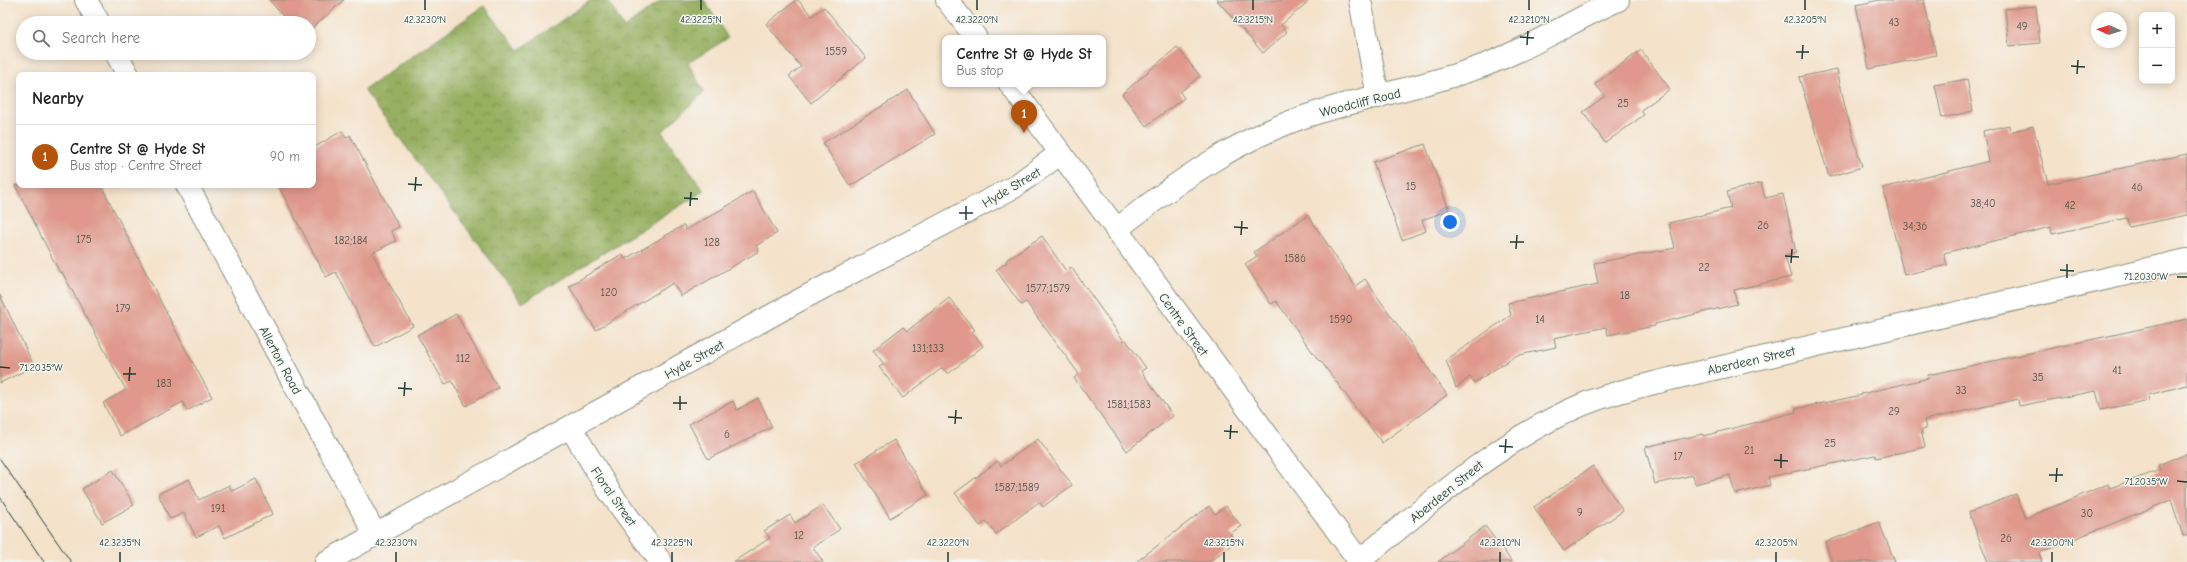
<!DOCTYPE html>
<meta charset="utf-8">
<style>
:root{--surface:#fff;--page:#f6f6f6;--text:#222;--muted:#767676;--line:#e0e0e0;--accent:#b45309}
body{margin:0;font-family:"Comic Neue",sans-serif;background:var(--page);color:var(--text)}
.controls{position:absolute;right:12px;top:12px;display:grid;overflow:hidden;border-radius:8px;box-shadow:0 2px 10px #0003}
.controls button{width:36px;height:36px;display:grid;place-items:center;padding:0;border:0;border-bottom:1px solid var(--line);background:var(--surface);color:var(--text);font:20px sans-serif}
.compass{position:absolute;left:2091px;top:12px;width:36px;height:36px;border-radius:50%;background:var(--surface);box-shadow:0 2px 10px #0003;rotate:273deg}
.you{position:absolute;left:1450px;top:222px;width:14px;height:14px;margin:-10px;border:3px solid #fff;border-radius:50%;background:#1a73e8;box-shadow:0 0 0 6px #1a73e833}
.badge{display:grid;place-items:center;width:26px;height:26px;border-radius:50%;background:var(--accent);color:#fff;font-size:13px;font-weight:700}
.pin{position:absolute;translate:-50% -33px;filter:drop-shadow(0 1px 2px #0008)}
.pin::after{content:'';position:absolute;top:21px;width:14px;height:12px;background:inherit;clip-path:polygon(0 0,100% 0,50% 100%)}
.popup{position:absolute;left:942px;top:35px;width:164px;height:52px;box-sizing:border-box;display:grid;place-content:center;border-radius:8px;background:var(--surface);filter:drop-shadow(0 1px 3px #0005);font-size:13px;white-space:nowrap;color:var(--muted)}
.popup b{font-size:15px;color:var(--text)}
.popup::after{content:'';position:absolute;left:50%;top:100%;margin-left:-8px;border:8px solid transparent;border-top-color:var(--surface)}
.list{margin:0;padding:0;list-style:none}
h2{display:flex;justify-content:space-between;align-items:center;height:52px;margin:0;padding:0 16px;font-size:17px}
h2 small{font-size:13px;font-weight:400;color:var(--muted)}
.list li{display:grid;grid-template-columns:26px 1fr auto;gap:12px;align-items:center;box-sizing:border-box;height:64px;padding:0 16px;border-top:1px solid var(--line)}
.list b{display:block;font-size:15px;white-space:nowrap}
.list p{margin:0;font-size:13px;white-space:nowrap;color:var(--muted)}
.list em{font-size:13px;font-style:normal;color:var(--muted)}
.icon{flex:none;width:22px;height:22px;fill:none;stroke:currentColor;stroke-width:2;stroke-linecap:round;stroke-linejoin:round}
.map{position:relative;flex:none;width:2187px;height:562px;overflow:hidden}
.search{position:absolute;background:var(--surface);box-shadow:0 2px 10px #0003;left:16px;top:16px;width:300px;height:44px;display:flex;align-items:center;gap:10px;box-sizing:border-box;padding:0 14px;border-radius:22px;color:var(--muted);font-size:15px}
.panel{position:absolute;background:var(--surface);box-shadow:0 2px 10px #0003;left:16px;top:72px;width:300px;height:116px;border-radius:8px}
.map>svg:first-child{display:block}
</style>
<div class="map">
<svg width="2187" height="562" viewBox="0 0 2187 562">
<defs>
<pattern id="forest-crowns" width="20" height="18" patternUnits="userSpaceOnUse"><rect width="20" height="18" fill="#96af60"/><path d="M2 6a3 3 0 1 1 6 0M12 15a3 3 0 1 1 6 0" fill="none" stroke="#7a9050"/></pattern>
</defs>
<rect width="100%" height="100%" fill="#f6f6f2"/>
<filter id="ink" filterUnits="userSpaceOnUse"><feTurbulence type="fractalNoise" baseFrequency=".025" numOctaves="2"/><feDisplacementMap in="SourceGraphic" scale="8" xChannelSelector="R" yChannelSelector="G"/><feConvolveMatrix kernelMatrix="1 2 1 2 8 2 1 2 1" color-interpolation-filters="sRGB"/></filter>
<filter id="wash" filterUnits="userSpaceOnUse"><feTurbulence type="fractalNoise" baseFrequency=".012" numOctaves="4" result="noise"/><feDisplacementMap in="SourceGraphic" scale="16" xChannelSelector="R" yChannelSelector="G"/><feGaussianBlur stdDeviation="0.9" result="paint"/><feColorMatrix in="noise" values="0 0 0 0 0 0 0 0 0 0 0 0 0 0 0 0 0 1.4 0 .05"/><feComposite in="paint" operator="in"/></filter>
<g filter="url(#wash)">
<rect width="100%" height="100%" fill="#f4e2ca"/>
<path fill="url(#forest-crowns)" stroke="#5a764a" d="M 591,0 L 608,0 L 624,28 L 662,0 L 704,0 L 728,38 L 688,63 L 704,92 L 662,132 L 704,191 L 522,303 L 364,90 L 484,6 L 519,50 Z"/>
<g id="blocks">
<g fill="#df988b">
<path d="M 269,0 L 344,0 L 309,31 L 309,23 L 289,23 Z"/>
<path d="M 796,0 L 798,0 L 812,16 L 824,7 L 866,58 L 811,103 L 789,76 L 801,67 L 766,24 Z"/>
<path d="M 1217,0 L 1310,0 L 1281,25 L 1287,32 L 1263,53 Z"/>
<path d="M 1880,0 L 1924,0 L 1936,55 L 1869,69 L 1856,5 Z"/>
<path d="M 2036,6 L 2040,43 L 2009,46 L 2005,9 Z"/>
<path d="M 1177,47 L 1200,76 L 1180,92 L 1184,98 L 1146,126 L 1122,94 Z"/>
<path d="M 1641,50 L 1670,89 L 1641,110 L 1644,115 L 1605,143 L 1583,112 L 1605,96 L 1595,84 Z"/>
<path d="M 1837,69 L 1846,111 L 1862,167 L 1829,177 L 1799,77 Z"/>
<path d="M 1967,79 L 1973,111 L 1942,118 L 1935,85 Z"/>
<path d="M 908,90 L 935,134 L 850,186 L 823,143 Z"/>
<path d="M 2009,125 L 2010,132 L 2033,126 L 2048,184 L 2187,154 L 2187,215 L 2129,227 L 2127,218 L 2052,234 L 2051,227 L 1944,253 L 1947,265 L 1904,275 L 1883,188 L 1989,161 L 1983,131 Z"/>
<path d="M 342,131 L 346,138 L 350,135 L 399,227 L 391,231 L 396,241 L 372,253 L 413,326 L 375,347 L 336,272 L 326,277 L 278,185 L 313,185 L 313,148 Z"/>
<path d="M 1425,144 L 1449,210 L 1422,220 L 1426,231 L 1402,240 L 1373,162 Z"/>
<path d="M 1761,183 L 1765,198 L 1783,194 L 1796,252 L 1785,255 L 1791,277 L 1734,290 L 1737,304 L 1655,324 L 1655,326 L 1608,335 L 1606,327 L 1554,338 L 1556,347 L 1515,356 L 1474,383 L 1470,377 L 1456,388 L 1446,360 L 1511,315 L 1508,303 L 1598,284 L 1594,263 L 1675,248 L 1669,223 L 1731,208 L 1727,192 Z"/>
<path d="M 15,185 L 101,185 L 182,343 L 212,397 L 187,411 L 183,402 L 120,436 L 103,403 L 126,390 L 62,272 L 60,273 Z"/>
<path d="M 753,191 L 777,233 L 756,246 L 759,251 L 681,296 L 673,283 L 596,330 L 569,286 L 622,254 L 625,259 L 684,225 L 686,230 Z"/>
<path d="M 1308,215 L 1355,286 L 1365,279 L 1447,395 L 1382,443 L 1320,360 L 1319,361 L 1276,301 L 1271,304 L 1245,264 L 1257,256 L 1254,252 Z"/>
<path d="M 1042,236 L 1066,271 L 1071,267 L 1124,341 L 1126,340 L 1146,368 L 1141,371 L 1173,416 L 1127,451 L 1074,378 L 1079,374 L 1026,302 L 1021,305 L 996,270 L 1007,262 L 1006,260 Z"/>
<path d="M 0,295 L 34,366 L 0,383 Z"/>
<path d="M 949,298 L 975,330 L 972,332 L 983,346 L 948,374 L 942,368 L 903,398 L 879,367 L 884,364 L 873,350 L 903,327 L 907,331 Z"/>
<path d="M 456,314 L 498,388 L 466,406 L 452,381 L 445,384 L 417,335 Z"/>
<path d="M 2187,319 L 2187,385 L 2148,395 L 2149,400 L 2101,410 L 2096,391 L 2019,406 L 2018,399 L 1924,420 L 1926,429 L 1921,430 L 1925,447 L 1876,458 L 1875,455 L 1768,477 L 1770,485 L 1735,494 L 1730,475 L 1695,484 L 1693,475 L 1655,484 L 1645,447 L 1703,434 L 1703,436 L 1796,412 L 1795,409 L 1862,395 L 1861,394 L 1929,378 L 1928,375 Z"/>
<path d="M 758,398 L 772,427 L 708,459 L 689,424 L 733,401 L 737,410 Z"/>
<path d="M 1038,439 L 1072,485 L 1043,507 L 1039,502 L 996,534 L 986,521 L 980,526 L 955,493 L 998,461 L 1001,466 Z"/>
<path d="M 894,440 L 928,495 L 890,518 L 856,463 Z"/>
<path d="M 2187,454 L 2187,536 L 2183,536 L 2171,500 L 2039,553 L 2042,562 L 1988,562 L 1969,513 L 2016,494 L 2026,518 L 2108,484 L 2110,488 L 2160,470 L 2158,465 Z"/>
<path d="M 1593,466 L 1623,511 L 1564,551 L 1534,507 Z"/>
<path d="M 113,470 L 134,505 L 102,523 L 82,489 Z"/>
<path d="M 189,479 L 199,500 L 229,485 L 232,491 L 256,479 L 273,514 L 225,538 L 219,526 L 196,537 L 184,513 L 170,519 L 158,494 Z"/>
<path d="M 823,505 L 840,529 L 813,547 L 823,562 L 733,562 L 770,538 L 764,531 L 790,515 L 795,523 Z"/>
<path d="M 1209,506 L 1215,514 L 1226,506 L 1241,526 L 1230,534 L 1236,541 L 1209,562 L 1136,562 Z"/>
<path d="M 1879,522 L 1895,562 L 1832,562 L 1825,542 Z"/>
<path d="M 1485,526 L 1512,562 L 1438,562 Z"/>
</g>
</g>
</g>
<g filter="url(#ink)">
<use href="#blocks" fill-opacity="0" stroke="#8a907f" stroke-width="1"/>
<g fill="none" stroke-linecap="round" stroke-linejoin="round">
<g stroke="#8a907f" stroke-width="24">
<g id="street">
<path d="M 86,0 L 99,23"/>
<path d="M 1360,0 L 1378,97"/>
<path d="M 116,53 L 128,75"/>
<path d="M 187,185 L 375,534"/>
<path d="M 1116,230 C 1176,182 1241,136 1316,113 C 1372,95 1430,86 1485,65 C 1531,48 1573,20 1618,0"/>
<path d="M 571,428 L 609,491 L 661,562"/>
<path d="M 1359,561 C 1428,506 1495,443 1577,407 C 1606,394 1639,387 1670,379 L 2187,260"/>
<path d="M 326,562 L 794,303 L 1014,187 L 1061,153"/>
</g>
</g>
<g stroke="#8a907f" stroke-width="24">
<g id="secondary">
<path d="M 947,0 L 976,38"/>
<path d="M 1010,84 L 1360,562"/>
</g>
</g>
<use href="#street" stroke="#fff" stroke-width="22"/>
<use href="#secondary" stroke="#fff" stroke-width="22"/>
<g stroke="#1f3d34" stroke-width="1">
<path d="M 0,459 L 71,562"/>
<path d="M 0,497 L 44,562"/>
</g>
</g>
</g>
<path fill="none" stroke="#1f3d34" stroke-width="1.5" d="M 425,10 L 425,0M 701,10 L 701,0M 977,10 L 977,0M 1253,10 L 1253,0M 1529,10 L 1529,0M 1805,10 L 1805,0M 1520,37 L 1534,38M 1527,45 L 1528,31M 1796,52 L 1809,52M 1802,59 L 1803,45M 2071,66 L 2085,67M 2077,74 L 2078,60M 408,184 L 422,185M 415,191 L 416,177M 684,198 L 698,199M 690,206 L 691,192M 959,213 L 973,213M 966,220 L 966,206M 1234,227 L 1248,228M 1241,235 L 1242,221M 1510,242 L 1524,242M 1516,249 L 1517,235M 1785,256 L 1799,257M 1791,263 L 1792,249M 2060,270 L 2074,271M 2177,277 L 2187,277M 2067,278 L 2067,264M 0,367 L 10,368M 123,374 L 136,374M 129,381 L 130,367M 398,388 L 412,389M 404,396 L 405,382M 673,403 L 687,403M 680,410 L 680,396M 948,417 L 962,418M 955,424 L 956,410M 1224,431 L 1238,432M 1230,439 L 1231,425M 1499,446 L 1513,447M 1505,453 L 1506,439M 1774,460 L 1788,461M 1781,468 L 1781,454M 2049,475 L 2063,475M 2177,481 L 2187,482M 2056,482 L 2057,468M 120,562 L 120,552M 396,562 L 396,552M 672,562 L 672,552M 948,562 L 948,552M 1224,562 L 1224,552M 1500,562 L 1500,552M 1776,562 L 1776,552M 2052,562 L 2052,552"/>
<g text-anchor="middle" stroke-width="3" stroke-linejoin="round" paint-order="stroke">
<g font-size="11" fill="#4f544a">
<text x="1894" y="26">43</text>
<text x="2022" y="30">49</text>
<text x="836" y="55">1559</text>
<text x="1623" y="107">25</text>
<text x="1411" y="190">15</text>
<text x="2137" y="191">46</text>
<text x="1983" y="207">38;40</text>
<text x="2070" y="209">42</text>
<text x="1763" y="229">26</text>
<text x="1915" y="230">34;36</text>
<text x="84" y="243">175</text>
<text x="351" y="244">182;184</text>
<text x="712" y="246">128</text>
<text x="1295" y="262">1586</text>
<text x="1704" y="271">22</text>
<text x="1048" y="292">1577;1579</text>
<text x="609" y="296">120</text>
<text x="1625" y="299">18</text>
<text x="123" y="312">179</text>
<text x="1341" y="323">1590</text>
<text x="1540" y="323">14</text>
<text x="928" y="352">131;133</text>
<text x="463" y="362">112</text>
<text x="2117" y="374">41</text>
<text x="2038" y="381">35</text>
<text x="164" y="387">183</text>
<text x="1961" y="394">33</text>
<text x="1129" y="408">1581;1583</text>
<text x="1894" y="415">29</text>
<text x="727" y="438">6</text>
<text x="1830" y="447">25</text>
<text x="1749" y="454">21</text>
<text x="1678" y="460">17</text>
<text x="1017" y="491">1587;1589</text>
<text x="218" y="512">191</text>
<text x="1580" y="516">9</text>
<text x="2087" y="517">30</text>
<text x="799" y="539">12</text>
<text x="2006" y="542">26</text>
</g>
<g font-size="13" fill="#1f3d34" stroke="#f6f6f2">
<text transform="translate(1360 102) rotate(-14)" y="5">Woodcliff Road</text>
<text transform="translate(1011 187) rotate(-31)" y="5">Hyde Street</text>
<text transform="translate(1184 324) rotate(54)" y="5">Centre Street</text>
<text transform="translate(694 359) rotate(-29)" y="5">Hyde Street</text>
<text transform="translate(281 360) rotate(62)" y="5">Allerton Road</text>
<text transform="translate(1751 360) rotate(-13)" y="5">Aberdeen Street</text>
<text transform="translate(1446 491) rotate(-39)" y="5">Aberdeen Street</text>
<text transform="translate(614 496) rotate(55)" y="5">Floral Street</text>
</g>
</g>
<g font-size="10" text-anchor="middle" fill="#1f3d34" stroke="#f6f6f2" stroke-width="3" stroke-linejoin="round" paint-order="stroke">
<text x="425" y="23">42.3230°N</text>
<text x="701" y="23">42.3225°N</text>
<text x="977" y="23">42.3220°N</text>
<text x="1253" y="23">42.3215°N</text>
<text x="1529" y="23">42.3210°N</text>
<text x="1805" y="23">42.3205°N</text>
<text x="2146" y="280">71.2030°W</text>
<text x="41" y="371">71.2035°W</text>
<text x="2146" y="485">71.2035°W</text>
<text x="120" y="546">42.3235°N</text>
<text x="396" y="546">42.3230°N</text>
<text x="672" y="546">42.3225°N</text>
<text x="948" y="546">42.3220°N</text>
<text x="1224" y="546">42.3215°N</text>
<text x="1500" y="546">42.3210°N</text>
<text x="1776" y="546">42.3205°N</text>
<text x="2052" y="546">42.3200°N</text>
</g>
</svg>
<div class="controls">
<button>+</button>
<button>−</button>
</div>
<svg class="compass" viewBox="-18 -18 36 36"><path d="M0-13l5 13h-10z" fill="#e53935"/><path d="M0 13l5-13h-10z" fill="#767676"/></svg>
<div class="you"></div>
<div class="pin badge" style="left:1024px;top:133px">1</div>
<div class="popup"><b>Centre St @ Hyde St</b>Bus stop</div>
<div class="search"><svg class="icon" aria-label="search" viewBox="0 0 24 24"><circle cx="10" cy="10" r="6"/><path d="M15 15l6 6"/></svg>Search here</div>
<section class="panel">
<h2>Nearby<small></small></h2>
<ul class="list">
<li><span class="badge">1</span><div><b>Centre St @ Hyde St</b><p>Bus stop · Centre Street</p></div><em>90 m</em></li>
</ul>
</section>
</div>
